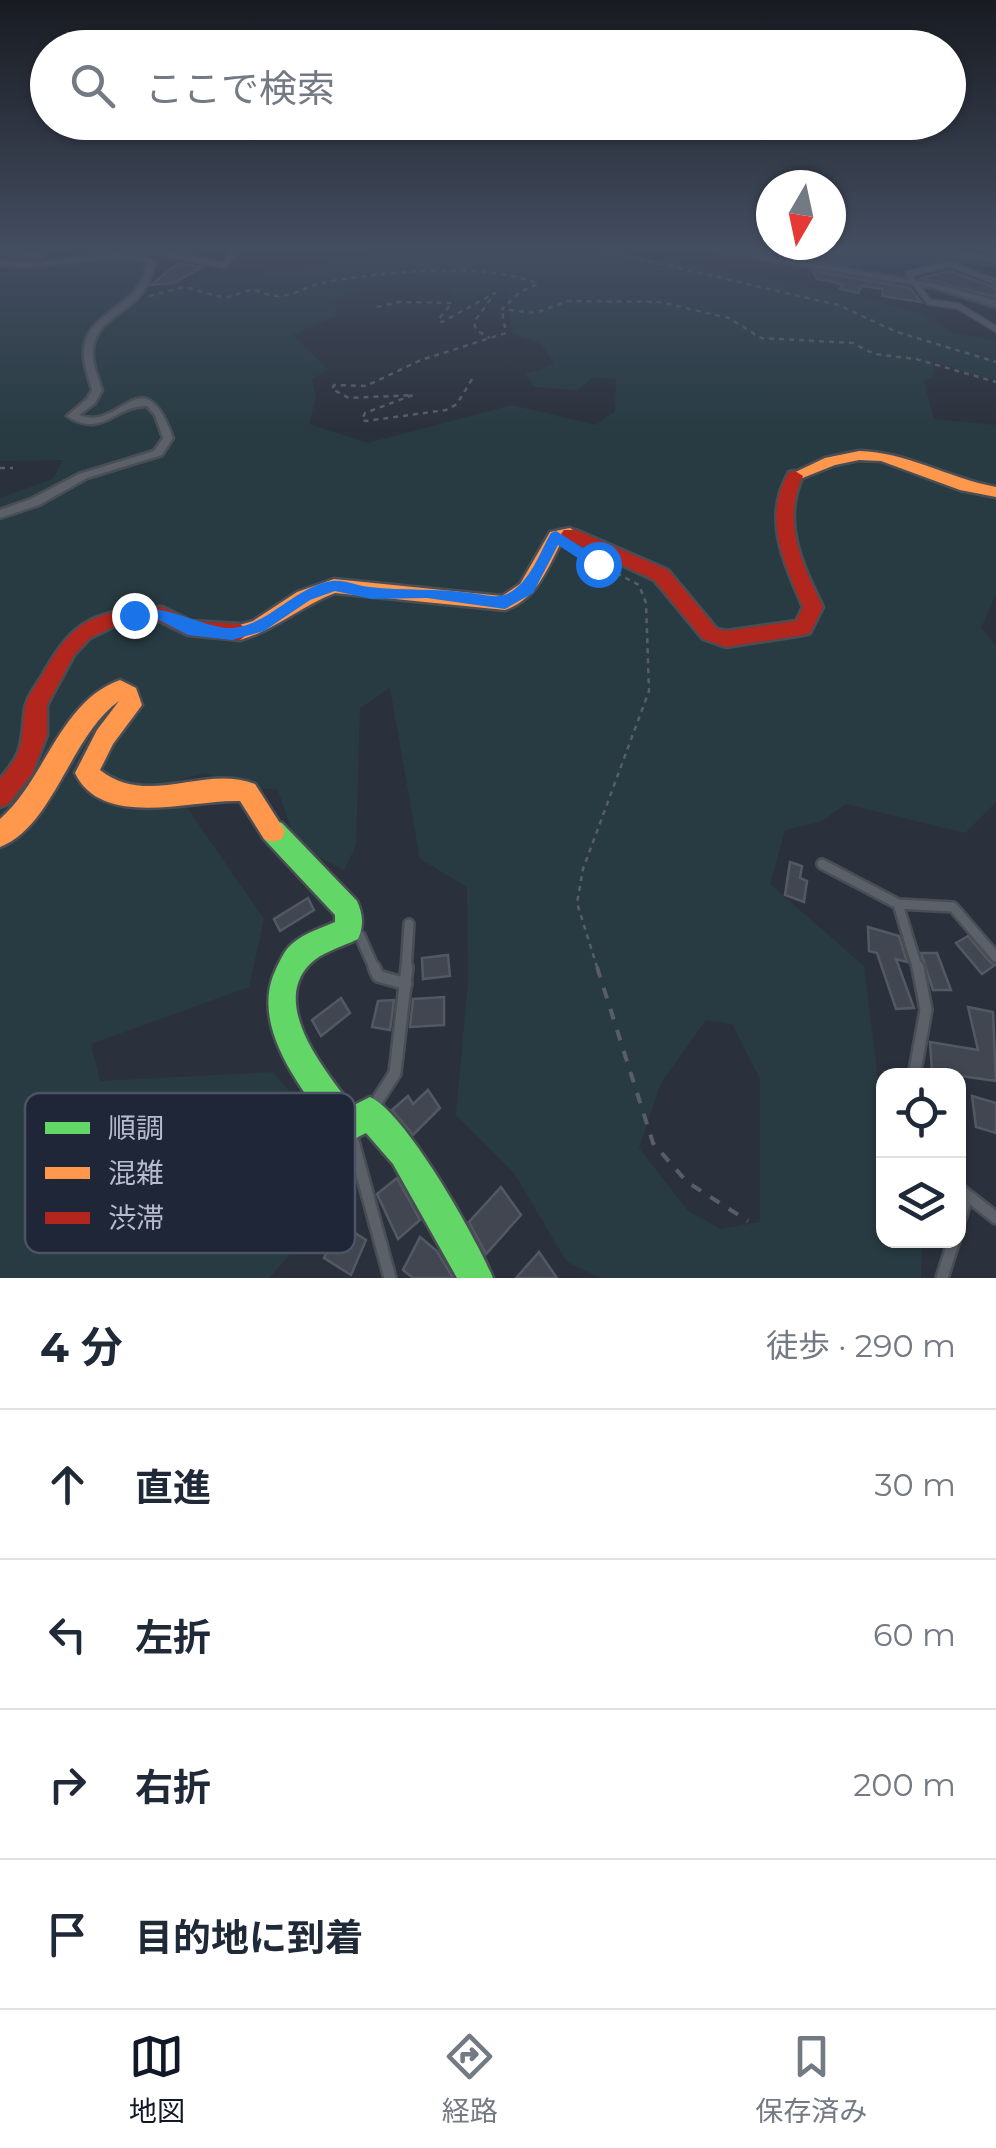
<!DOCTYPE html>
<html lang="ja">
<meta charset="utf-8">
<style>
:root{--surface:#fff;--page:#f6f6f7;--text:#1f2937;--muted:#747a83;--line:#e0e1e3;--accent:#111827}
body{margin:0;font-family:Montserrat,"Noto Sans JP",sans-serif;background:var(--page);color:var(--text)}
.controls{position:absolute;right:30px;bottom:30px;display:grid;overflow:hidden;border-radius:20px;box-shadow:0 2px 8px #0004}
.controls button{width:90px;height:90px;display:grid;place-items:center;padding:0;border:0;border-bottom:2px solid var(--line);background:var(--surface);color:var(--text);font:50px sans-serif}
.compass{position:absolute;left:756px;top:170px;width:90px;height:90px;border-radius:50%;background:var(--surface);box-shadow:0 2px 8px #0004;rotate:189deg}
.stop{position:absolute;width:30px;height:30px;margin:-22px;border:8px solid #1a73e8;border-radius:50%;background:#fff}
.stop.end{background:#1a73e8;border-color:#fff;box-shadow:0 2px 10px #0008}
.list{margin:0;padding:0;list-style:none}
h2{display:flex;justify-content:space-between;align-items:center;height:130px;margin:0;padding:0 40px;font-size:42px}
h2 small{font-size:32px;font-weight:400;color:var(--muted)}
.list li{display:grid;grid-template-columns:65px 1fr auto;gap:30px;align-items:center;box-sizing:border-box;height:150px;padding:0 40px;border-top:2px solid var(--line)}
.list b{display:block;font-size:38px;white-space:nowrap}
.list em{font-size:32px;font-style:normal;color:var(--muted)}
.icon{flex:none;width:55px;height:55px;fill:none;stroke:currentColor;stroke-width:2;stroke-linecap:round;stroke-linejoin:round}
.map{position:relative;flex:none;width:996px;height:1278px;overflow:hidden}
.search{position:absolute;background:var(--surface);box-shadow:0 2px 8px #0004;left:30px;right:30px;top:30px;height:110px;display:flex;align-items:center;gap:25px;box-sizing:border-box;padding:0 35px;border-radius:55px;color:var(--muted);font-size:38px}
.sheet{height:730px;background:var(--surface)}
nav{display:flex;justify-content:space-around;align-items:center;box-sizing:border-box;height:140px;border-top:2px solid var(--line);background:var(--surface);font-size:28px;color:var(--muted)}
nav a{display:grid;justify-items:center;gap:5px}
nav .on{color:var(--accent)}
.map>svg:first-child{display:block}
</style>
<div class="map">
<svg width="996" height="1278" viewBox="0 0 996 1278">
<rect width="100%" height="100%" fill="#2b313c"/>
<path fill="#283b42" fill-rule="evenodd" d="M 390,250 L 623,253 L 860,297 L 923,314 L 950,332 L 996,341 L 996,381 L 934,362 L 933,376 L 924,381 L 934,419 L 996,425 L 996,594 L 981,628 L 996,646 L 996,802 L 965,833 L 846,804 L 822,821 L 785,830 L 770,884 L 864,966 L 883,1121 L 884,1240 L 922,1241 L 921,1278 L 601,1278 L 567,1262 L 514,1173 L 456,1115 L 468,983 L 467,887 L 420,859 L 390,688 L 360,708 L 356,845 L 344,870 L 297,846 L 278,790 L 236,786 L 205,773 L 175,781 L 183,802 L 264,919 L 249,987 L 91,1044 L 100,1081 L 273,1072 L 324,1132 L 323,1217 L 269,1278 L 0,1278 L 0,498 L 53,479 L 63,460 L 0,461 L 0,273 C 52,261 104,243 157,259 L 157,267 L 132,291 L 136,302 L 199,279 L 316,267 ZM 444,280 L 455,296 L 508,292 L 512,333 L 541,344 L 554,364 L 525,374 L 534,387 L 578,390 L 593,377 L 616,380 L 615,411 L 596,425 L 512,405 L 368,443 L 309,424 L 316,398 L 312,379 L 329,370 L 292,335 L 337,316 L 335,302 L 360,291 ZM 706,1020 L 732,1024 L 760,1079 L 760,1222 L 721,1229 L 688,1211 L 639,1148 L 661,1083 Z"/>
<g fill="none" stroke-linecap="round" stroke-linejoin="round">
<path fill="#374666" fill-rule="evenodd" d="M 766,253 L 968,254 L 996,259 L 996,267 C 918,255 838,275 761,260 L 759,257 Z"/>
</g>
<g fill="#424650" stroke="#535963" stroke-width="2.5">
<path d="M 178,263 L 202,267 L 174,283 L 151,285 Z"/>
<path d="M 813,271 L 910,288 L 921,302 L 882,296 L 883,289 L 862,286 L 858,293 L 840,289 L 843,284 L 817,279 Z"/>
<path d="M 950,271 L 996,288 L 996,297 L 920,278 Z"/>
<path d="M 790,862 L 802,866 L 800,878 L 807,881 L 804,902 L 785,895 Z"/>
<path d="M 308,898 L 314,910 L 280,931 L 274,919 Z"/>
<path d="M 868,927 L 899,936 L 907,962 L 896,959 L 914,1008 L 896,1009 L 877,953 L 869,951 Z"/>
<path d="M 968,936 L 990,962 L 995,965 L 982,974 L 956,943 Z"/>
<path d="M 921,953 L 937,953 L 951,990 L 933,990 Z"/>
<path d="M 448,955 L 450,976 L 423,979 L 422,958 Z"/>
<path d="M 444,997 L 444,1025 L 410,1027 L 413,999 Z"/>
<path d="M 341,998 L 350,1013 L 321,1036 L 312,1020 Z"/>
<path d="M 394,1000 L 390,1030 L 372,1027 L 378,1001 Z"/>
<path d="M 968,1007 L 993,1012 L 996,1081 L 932,1072 L 930,1042 L 978,1050 Z"/>
<path d="M 428,1090 L 440,1108 L 413,1135 L 392,1110 L 408,1096 L 413,1104 Z"/>
<path d="M 972,1096 L 996,1103 L 996,1133 L 976,1127 Z"/>
<path d="M 397,1178 L 420,1220 L 398,1239 L 377,1194 Z"/>
<path d="M 501,1187 L 521,1215 L 486,1254 L 469,1222 Z"/>
<path d="M 341,1224 L 366,1240 L 351,1275 L 324,1258 Z"/>
<path d="M 420,1237 L 437,1251 L 453,1278 L 413,1278 L 403,1270 Z"/>
<path d="M 539,1252 L 557,1278 L 516,1278 Z"/>
</g>
<g fill="none" stroke-linecap="round" stroke-linejoin="round">
<g stroke="#494e55" stroke-width="8">
<g id="lane-far2">
<path d="M 144,250 L 224,265 L 236,250"/>
<path d="M 764,250 L 941,252 L 996,259"/>
<path d="M 0,252 L 43,256"/>
<path d="M 996,282 L 950,264 L 908,274 L 929,302 L 958,306 L 996,329"/>
</g>
</g>
<g stroke="#494e55" stroke-width="14">
<g id="lane-far1">
<path d="M 822,864 L 898,904 L 953,907 L 996,957"/>
<path d="M 898,904 L 918,970"/>
<path d="M 353,932 L 360,936 L 375,970"/>
<path d="M 406,970 L 409,924"/>
</g>
</g>
<g stroke="#494e55" stroke-width="16">
<g id="lane">
<path d="M 374,967 L 378,976 L 406,984"/>
<path d="M 914,1076 L 926,1010 L 918,967"/>
<path d="M 372,1109 L 395,1073 L 407,967"/>
<path d="M 350,1130 L 390,1278"/>
<path d="M 958,1188 L 996,1218"/>
<path d="M 958,1224 L 967,1196"/>
<path d="M 942,1278 L 954,1240"/>
</g>
</g>
<g stroke="#494e55" stroke-width="5">
<g id="street">
<path d="M 709,250 L 729,250 L 936,284 L 996,301 L 996,307 L 935,288 Z"/>
<path d="M 114,253 L 133,254 L 156,261 C 152,275 148,286 139,297 C 125,312 100,321 94,343 C 90,359 97,375 102,390 L 95,403 L 79,415 C 120,433 143,354 173,438 L 162,455 L 87,478 L 39,505 L 0,518 L 0,510 L 31,499 L 79,474 L 154,451 L 163,438 L 155,415 L 147,406 C 115,405 103,439 67,416 L 87,399 L 92,390 C 88,375 81,359 85,343 C 92,318 119,309 135,291 C 142,282 145,273 148,262 C 98,250 50,273 0,265 L 0,261 L 37,263 Z"/>
</g>
</g>
<g stroke="#494e55" stroke-width="5">
<path id="fast" d="M 273,820 L 282,823 L 357,901 C 363,914 364,926 358,939 C 342,947 321,952 309,965 C 270,1006 327,1073 352,1106 L 370,1097 C 406,1113 477,1239 493,1278 L 457,1278 L 393,1164 L 366,1133 L 348,1142 L 337,1137 C 304,1092 248,1027 276,969 C 281,959 285,949 293,943 C 305,933 321,928 335,922 L 335,915 L 264,839 L 261,831 L 264,823 Z"/>
</g>
<g stroke="#494e55" stroke-width="5">
<g id="slow">
<path d="M 859,451 C 907,452 948,478 996,487 L 996,497 L 960,490 L 881,461 L 859,460 L 835,465 L 795,481 L 787,476 L 825,458 Z"/>
<path d="M 570,528 L 579,534 L 576,538 L 562,541 C 547,569 537,599 505,610 L 335,593 C 301,606 275,630 240,640 L 230,632 L 233,627 L 253,621 L 297,592 L 334,579 L 502,596 L 520,584 L 550,532 Z"/>
<path d="M 120,680 L 136,688 L 142,705 L 113,744 L 100,770 C 148,808 204,764 255,784 L 285,831 L 282,839 L 273,842 L 264,839 L 240,801 C 193,799 102,830 75,773 L 97,730 L 119,701 C 70,736 54,826 0,847 L 0,819 C 45,780 60,701 120,680 Z"/>
</g>
</g>
<g stroke="#494e55" stroke-width="5">
<g id="jam">
<path d="M 795,471 L 803,476 C 781,522 802,564 823,607 L 810,633 L 803,635 L 726,647 L 703,639 L 654,580 L 564,538 L 561,534 L 564,530 L 576,530 L 668,570 L 717,629 L 726,631 L 796,621 L 803,607 C 784,562 762,518 789,472 Z"/>
<path d="M 162,607 L 191,621 L 240,624 L 250,632 L 240,640 L 188,635 L 159,621 L 119,624 L 90,638 L 74,655 L 47,705 L 47,735 L 32,774 L 8,804 L 0,807 L 0,779 C 26,748 20,744 25,708 C 27,696 37,684 43,674 C 75,616 98,611 162,607 Z"/>
</g>
</g>
<g stroke="#595e66" stroke-width="2.5" stroke-dasharray="5 5" stroke-linecap="butt">
<path d="M 600,250 L 838,305 L 897,332 L 996,362"/>
<path d="M 149,296 L 184,287 L 225,298 L 253,289 C 288,305 293,289 327,282 C 382,272 487,261 538,284 L 520,292 L 502,309 L 535,313 L 568,301 L 659,302 L 729,318 L 761,338 L 853,343 L 874,354 L 916,359 L 996,382"/>
<path d="M 377,307 L 399,302 L 452,303 L 438,320 L 442,322 L 495,293 L 474,322 L 476,330 L 490,338"/>
<path d="M 472,379 L 457,404 L 446,410 L 366,421 L 362,420 L 365,413 L 413,395 L 349,398 L 332,389 L 334,385 L 366,386 L 421,360 L 506,333 L 502,311"/>
<path d="M 0,468 L 13,468"/>
<path d="M 590,559 L 639,585 L 646,603 L 649,691 L 583,869 L 577,903 L 598,970"/>
</g>
<path stroke="#595e66" stroke-width="4" stroke-dasharray="11 11" stroke-linecap="butt" d="M 597,967 L 653,1143 L 687,1182 L 748,1221"/>
<use href="#lane-far2" stroke="#5c6068" stroke-width="5"/>
<use href="#lane-far1" stroke="#5c6068" stroke-width="9"/>
<use href="#lane" stroke="#5c6068" stroke-width="11"/>
<use href="#street" fill="#5c6068" fill-rule="evenodd"/>
<use href="#fast" fill="#63d668" fill-rule="evenodd"/>
<use href="#slow" fill="#ff974d" fill-rule="evenodd"/>
<use href="#jam" fill="#b3261e" fill-rule="evenodd"/>
</g>
<linearGradient id="sky" x2="0" y2="1"><stop stop-color="#181b21"/><stop offset="0.58" stop-color="#444e61"/><stop offset="1" stop-color="#444e61" stop-opacity="0"/></linearGradient>
<rect width="996" height="429" fill="url(#sky)"/>
<path fill="#1a73e8" d="M 556,531 L 603,561 L 603,568 L 593,568 L 558,545 L 533,593 L 505,609 L 427,598 L 372,599 L 335,591 L 310,600 L 264,631 L 232,640 L 188,635 L 159,620 L 134,621 L 126,615 C 146,595 198,626 227,628 C 266,629 293,587 332,581 C 344,579 357,586 370,587 C 403,591 436,588 470,593 C 481,594 497,599 507,594 C 530,583 539,554 551,533 Z"/>
<rect x="25" y="1093" width="330" height="160" rx="15" fill="#1e2637" stroke="#4c5364" stroke-width="2.5"/>
<rect x="45" y="1122" width="45" height="12" fill="#63d668"/>
<rect x="45" y="1167" width="45" height="12" fill="#ff974d"/>
<rect x="45" y="1212" width="45" height="12" fill="#b3261e"/>
<g font-size="28" fill="#b6bccc">
<text x="108" y="1138">順調</text>
<text x="108" y="1183">混雑</text>
<text x="108" y="1228">渋滞</text>
</g>
</svg>
<div class="controls">
<button><svg class="icon" aria-label="locate" viewBox="0 0 24 24"><circle cx="12" cy="12" r="6"/><path d="M12 2v4M12 18v4M2 12h4M18 12h4"/></svg></button>
<button><svg class="icon" aria-label="layers" viewBox="0 0 24 24"><path d="M12 4l9 5-9 5-9-5zM3 14l9 5 9-5"/></svg></button>
</div>
<svg class="compass" viewBox="-18 -18 36 36"><path d="M0-13l5 13h-10z" fill="#e53935"/><path d="M0 13l5-13h-10z" fill="#747a83"/></svg>
<div class="stop" style="left:598px;top:564px"></div>
<div class="stop end" style="left:134px;top:615px"></div>
<div class="search"><svg class="icon" aria-label="search" viewBox="0 0 24 24"><circle cx="10" cy="10" r="6"/><path d="M15 15l6 6"/></svg>ここで検索</div>
</div>
<section class="sheet">
<h2>4 分<small>徒歩 · 290 m</small></h2>
<ul class="list">
<li><svg class="icon" aria-label="ahead" viewBox="0 0 24 24"><path d="M12 20V5M6 11l6-6 6 6"/></svg><div><b>直進</b></div><em>30 m</em></li>
<li><svg class="icon" aria-label="left" viewBox="0 0 24 24"><path d="M17 20v-9H6M10 6l-5 5 5 5"/></svg><div><b>左折</b></div><em>60 m</em></li>
<li><svg class="icon" aria-label="right" viewBox="0 0 24 24"><path d="M7 20v-9h11M14 6l5 5-5 5"/></svg><div><b>右折</b></div><em>200 m</em></li>
<li><svg class="icon" aria-label="arrive" viewBox="0 0 24 24"><path d="M6 21V4h12l-3 4 3 4H6"/></svg><div><b>目的地に到着</b></div></li>
</ul>
</section>
<nav>
<a class="on"><svg class="icon" aria-label="map" viewBox="0 0 24 24"><path d="M3 6l6-2 6 2 6-2v14l-6 2-6-2-6 2zM9 4v14M15 6v14"/></svg>地図</a>
<a><svg class="icon" aria-label="directions" viewBox="0 0 24 24"><path d="M12 3l9 9-9 9-9-9zM9 14v-3h6M13 9l2 2-2 2"/></svg>経路</a>
<a><svg class="icon" aria-label="saved" viewBox="0 0 24 24"><path d="M7 4h10v16l-5-4-5 4z"/></svg>保存済み</a>
</nav>
